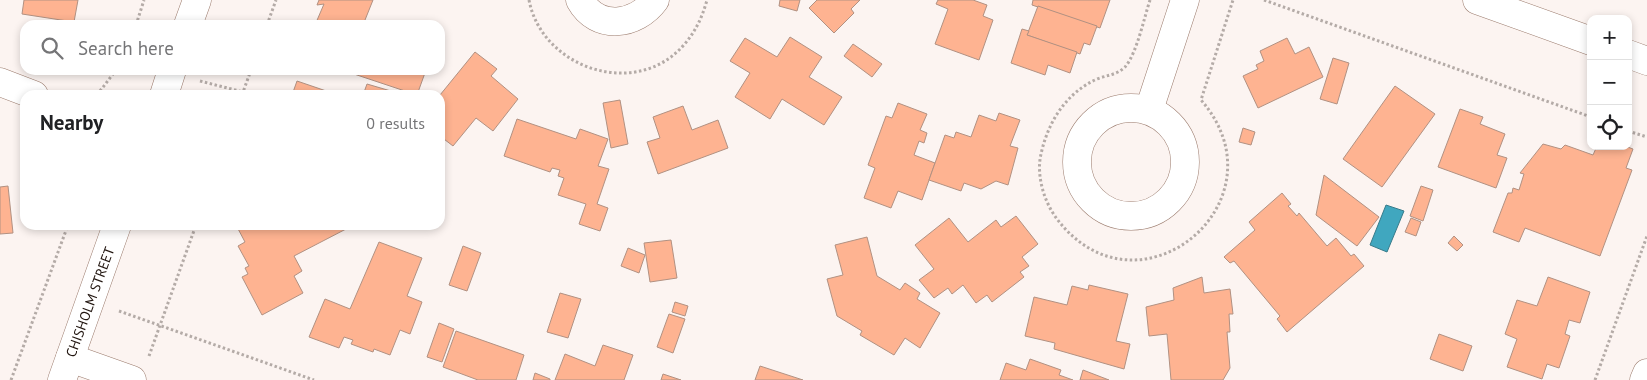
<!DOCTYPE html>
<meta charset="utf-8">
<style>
:root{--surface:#fff;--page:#f2f2f2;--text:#202124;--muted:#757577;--line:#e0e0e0}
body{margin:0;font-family:"PT Sans",sans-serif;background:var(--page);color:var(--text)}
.controls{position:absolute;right:15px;top:15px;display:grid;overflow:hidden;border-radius:10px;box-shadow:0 2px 8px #0003}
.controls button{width:45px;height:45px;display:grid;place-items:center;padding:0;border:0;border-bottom:1px solid var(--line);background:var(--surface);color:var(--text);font:25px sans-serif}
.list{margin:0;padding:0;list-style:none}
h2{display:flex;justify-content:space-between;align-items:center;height:65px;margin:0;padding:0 20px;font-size:21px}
h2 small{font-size:16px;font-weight:400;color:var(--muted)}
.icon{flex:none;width:28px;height:28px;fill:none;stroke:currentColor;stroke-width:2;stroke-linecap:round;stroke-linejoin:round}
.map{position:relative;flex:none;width:1647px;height:380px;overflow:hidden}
.search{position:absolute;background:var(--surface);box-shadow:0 2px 8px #0003;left:20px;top:20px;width:425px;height:55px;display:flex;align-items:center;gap:12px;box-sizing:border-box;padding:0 18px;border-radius:15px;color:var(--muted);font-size:19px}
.panel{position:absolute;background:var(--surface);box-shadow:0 2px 8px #0003;left:20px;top:90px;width:425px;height:140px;border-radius:15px}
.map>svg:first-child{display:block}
</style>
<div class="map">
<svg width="1647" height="380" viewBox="0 0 1647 380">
<rect width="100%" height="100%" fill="#fcf4f1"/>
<path fill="#40a7bf" stroke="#377b8a" d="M 1386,205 L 1404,211 L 1387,252 L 1370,245 Z"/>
<g fill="#feb391" stroke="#b19182">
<path d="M 24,0 L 78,0 L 74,22 L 22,14 Z"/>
<path d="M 319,0 L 373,0 L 363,25 L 315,25 L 324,4 L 317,5 Z"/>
<path d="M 780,0 L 800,0 L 797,11 L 779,6 Z"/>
<path d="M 817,0 L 860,0 L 851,9 L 854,13 L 834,33 L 809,8 Z"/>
<path d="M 938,0 L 973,0 L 987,5 L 983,16 L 993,20 L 979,60 L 935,44 L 948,9 L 936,4 Z"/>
<path d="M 1033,0 L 1110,0 L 1100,28 L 1032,5 Z"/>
<path d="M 1038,6 L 1097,26 L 1090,45 L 1084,43 L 1080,54 L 1027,35 Z"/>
<path d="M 1022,29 L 1029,31 L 1027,35 L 1077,52 L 1070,73 L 1048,65 L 1045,75 L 1011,63 Z"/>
<path d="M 790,37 L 822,57 L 809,77 L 842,97 L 824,125 L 782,99 L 770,119 L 735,97 L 750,73 L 730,61 L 745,38 L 777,57 Z"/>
<path d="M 1287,38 L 1295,54 L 1309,47 L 1323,77 L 1258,108 L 1243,76 L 1258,69 L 1256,65 L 1264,61 L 1260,51 Z"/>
<path d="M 853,44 L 882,64 L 872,77 L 844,56 Z"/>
<path d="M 475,52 L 497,69 L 491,76 L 518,99 L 493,131 L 476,118 L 453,146 L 440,136 L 440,95 Z"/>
<path d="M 1333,58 L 1349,63 L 1337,104 L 1320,99 Z"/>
<path d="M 355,70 L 426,70 L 417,95 L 354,74 Z"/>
<path d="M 297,81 L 338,95 L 292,95 Z"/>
<path d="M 367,84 L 401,94 L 363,95 Z"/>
<path d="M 1395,86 L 1435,114 L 1382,187 L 1343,159 Z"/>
<path d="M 620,100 L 628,144 L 611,148 L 603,103 Z"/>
<path d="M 898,103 L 927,114 L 920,130 L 927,133 L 924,143 L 919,141 L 914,155 L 935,163 L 922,200 L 898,191 L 891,208 L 864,198 L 875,168 L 868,165 L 886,116 L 892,118 Z"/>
<path d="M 683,106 L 692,130 L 718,120 L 728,148 L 658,174 L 647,142 L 660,138 L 653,117 Z"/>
<path d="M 1460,109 L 1483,117 L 1480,124 L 1505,134 L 1497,155 L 1507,158 L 1496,188 L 1438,167 Z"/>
<path d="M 999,113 L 1020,120 L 1010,146 L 1018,148 L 1008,185 L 996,181 L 981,189 L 964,183 L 961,191 L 929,180 L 945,135 L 954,138 L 956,132 L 971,137 L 979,115 L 996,121 Z"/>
<path d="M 517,119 L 576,139 L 580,129 L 608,139 L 598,166 L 609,169 L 597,204 L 608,208 L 600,231 L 579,224 L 586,204 L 558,195 L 564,178 L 558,176 L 560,170 L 552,168 L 550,172 L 504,156 Z"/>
<path d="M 1243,128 L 1255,132 L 1251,145 L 1239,142 Z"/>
<path d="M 1543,144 L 1561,149 L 1565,145 L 1593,155 L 1597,146 L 1625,146 L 1633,149 L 1626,168 L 1632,170 L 1600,256 L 1525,228 L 1519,242 L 1493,232 L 1508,193 L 1512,193 L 1513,188 L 1519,190 L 1524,174 L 1520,173 Z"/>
<path d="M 1324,175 L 1379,217 L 1357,246 L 1316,215 Z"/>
<path d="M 8,186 L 13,233 L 0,234 L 0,187 Z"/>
<path d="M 1421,186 L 1433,190 L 1423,221 L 1410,216 Z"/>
<path d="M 1282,193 L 1291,204 L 1288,206 L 1297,216 L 1299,213 L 1327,246 L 1336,238 L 1351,256 L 1354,254 L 1364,266 L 1287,332 L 1277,319 L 1280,316 L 1234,261 L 1230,263 L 1224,257 L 1255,230 L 1249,222 Z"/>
<path d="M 1016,216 L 1038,244 L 1022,257 L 1029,266 L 1020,272 L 1024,277 L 992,302 L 987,295 L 976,303 L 963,285 L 952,294 L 948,288 L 934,298 L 919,280 L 934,269 L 915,245 L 949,218 L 968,242 L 996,220 L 1001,227 Z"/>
<path d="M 1411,218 L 1421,222 L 1416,236 L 1405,232 Z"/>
<path d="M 236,225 L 344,225 L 346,229 L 294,256 L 302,271 L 294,276 L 303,293 L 262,315 L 242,277 L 248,274 L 245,268 L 249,266 L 238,246 L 245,242 Z"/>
<path d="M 1454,236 L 1463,245 L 1457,251 L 1448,243 Z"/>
<path d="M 867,237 L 877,276 L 900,290 L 905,283 L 920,293 L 917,299 L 940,313 L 920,348 L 905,338 L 894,355 L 860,335 L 862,331 L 837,316 L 827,279 L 843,275 L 835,245 Z"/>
<path d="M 671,240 L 677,278 L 650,282 L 644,243 Z"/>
<path d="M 379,242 L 422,258 L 407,296 L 422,302 L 410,334 L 400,330 L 390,355 L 374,349 L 373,352 L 351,344 L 353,340 L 344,337 L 339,348 L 309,337 L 325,299 L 350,309 Z"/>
<path d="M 463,246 L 481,253 L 467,291 L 449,285 Z"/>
<path d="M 628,248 L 645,255 L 639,273 L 621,266 Z"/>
<path d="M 1202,277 L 1204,293 L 1230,289 L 1233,314 L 1229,314 L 1230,332 L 1227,332 L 1230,368 L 1223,380 L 1171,380 L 1167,334 L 1149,336 L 1146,307 L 1174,300 L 1173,288 Z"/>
<path d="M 1548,277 L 1590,292 L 1580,323 L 1569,320 L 1565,334 L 1570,336 L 1559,368 L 1547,364 L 1542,379 L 1507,367 L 1517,339 L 1505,334 L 1517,300 L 1537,306 Z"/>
<path d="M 1089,285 L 1128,294 L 1116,341 L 1130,344 L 1124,369 L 1054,349 L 1055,343 L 1025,336 L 1034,297 L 1067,305 L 1072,286 L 1088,290 Z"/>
<path d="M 560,293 L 581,299 L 568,338 L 547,332 Z"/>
<path d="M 675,302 L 688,306 L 685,316 L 672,312 Z"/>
<path d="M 669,314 L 685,319 L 673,353 L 657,347 Z"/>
<path d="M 439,323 L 454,329 L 442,362 L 427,357 Z"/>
<path d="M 456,331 L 524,355 L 516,380 L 478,380 L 443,367 Z"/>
<path d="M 1439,334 L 1472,346 L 1463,371 L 1430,359 Z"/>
<path d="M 603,345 L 633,355 L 624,380 L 555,380 L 565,354 L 595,366 Z"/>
<path d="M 1030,359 L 1061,370 L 1059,375 L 1073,380 L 1000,380 L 1006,363 L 1026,370 Z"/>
<path d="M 760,366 L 803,380 L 755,380 Z"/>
<path d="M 1083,370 L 1109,380 L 1080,380 Z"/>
<path d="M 535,373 L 550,379 L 550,380 L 533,380 Z"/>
<path d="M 663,374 L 681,380 L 661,380 Z"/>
</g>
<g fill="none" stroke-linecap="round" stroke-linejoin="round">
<g stroke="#9b7b6d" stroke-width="29">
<g id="street">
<path d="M 580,0 C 597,31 636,26 655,0"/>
<path d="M 1477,0 L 1591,41"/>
<path d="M 188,25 L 197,0"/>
<path d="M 1628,54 L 1647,61"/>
<path d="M 0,82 L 34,95"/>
<path d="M 164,95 L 172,70"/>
<circle cx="1131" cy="162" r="54"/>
<path d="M 1149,110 L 1185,0"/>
<path d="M 70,358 L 132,380"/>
<path d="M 62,380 L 117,225"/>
<path d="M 1644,380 L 1647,373"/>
</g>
</g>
<g stroke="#b4aba7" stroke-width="3" stroke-dasharray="2.5 2.5" stroke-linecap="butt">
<path d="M 529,0 C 542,68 634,99 682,47 C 695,33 702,18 707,0"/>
<path d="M 1150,0 C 1144,18 1137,53 1125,67 C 1117,75 1107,75 1097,79 C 1066,93 1048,122 1041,154 C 1036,175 1044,202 1057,219 C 1138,326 1289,201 1201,100 L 1233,0"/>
<path d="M 1264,0 L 1591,117"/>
<path d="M 136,25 L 144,0"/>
<path d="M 267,25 L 276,0"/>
<path d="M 200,81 L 243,92"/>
<path d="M 97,95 L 116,70"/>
<path d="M 242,95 L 251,70"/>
<path d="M 1628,131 L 1647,137"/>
<path d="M 119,311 L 314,380"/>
<path d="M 149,356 L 196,225"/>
<path d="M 11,380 L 68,225"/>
<path d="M 1595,380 L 1647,236"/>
</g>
<use href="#street" stroke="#fff" stroke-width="28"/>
</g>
<g text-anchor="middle" stroke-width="4" stroke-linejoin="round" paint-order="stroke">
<g font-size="14" fill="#21150f" stroke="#fff">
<text transform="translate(90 302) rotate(-70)" y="5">CHISHOLM STREET</text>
</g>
</g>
</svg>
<div class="controls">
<button>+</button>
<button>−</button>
<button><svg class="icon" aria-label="locate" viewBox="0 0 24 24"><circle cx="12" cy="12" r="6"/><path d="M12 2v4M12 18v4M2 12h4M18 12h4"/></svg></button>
</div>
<div class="search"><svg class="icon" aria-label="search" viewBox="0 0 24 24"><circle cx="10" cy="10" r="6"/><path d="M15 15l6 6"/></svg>Search here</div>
<section class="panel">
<h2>Nearby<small>0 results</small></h2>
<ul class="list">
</ul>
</section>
</div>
